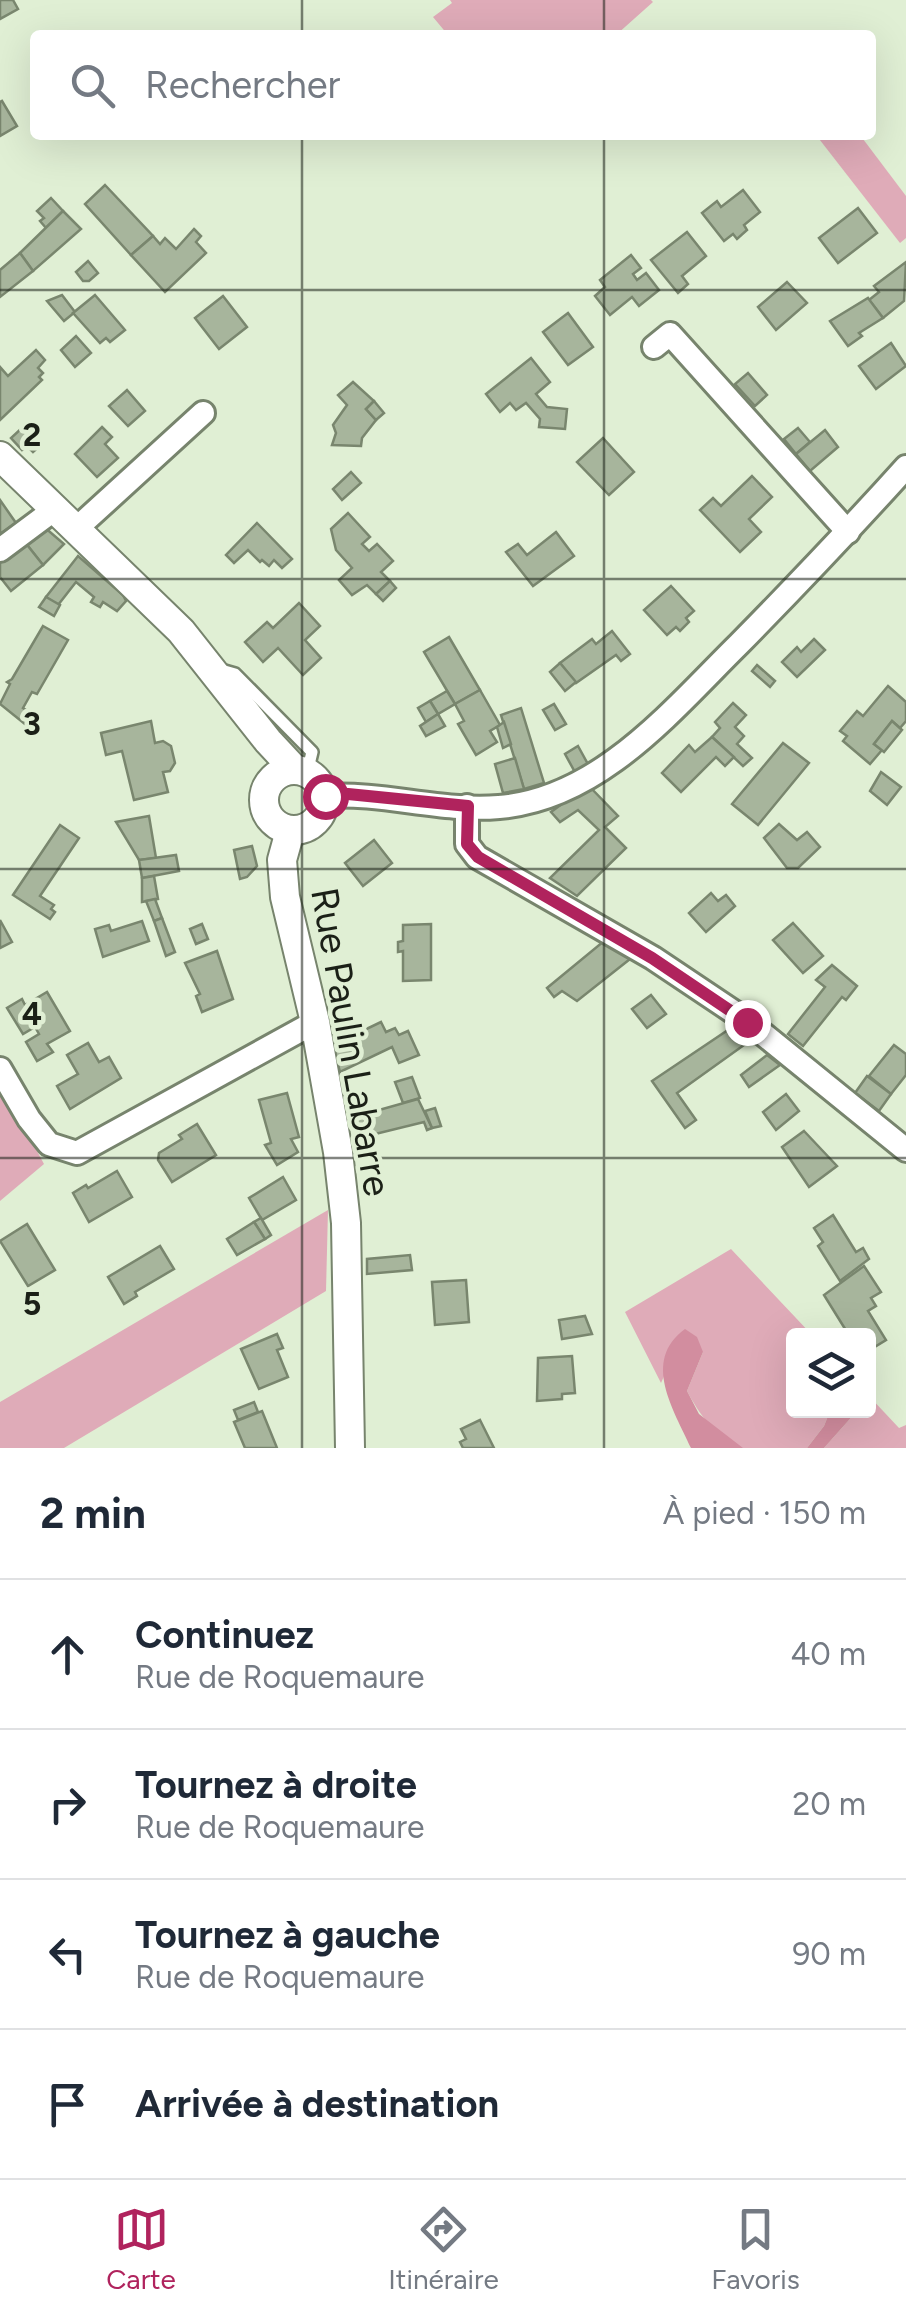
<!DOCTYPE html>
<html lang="fr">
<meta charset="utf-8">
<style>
:root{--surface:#fff;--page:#f6f6f7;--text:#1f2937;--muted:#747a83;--line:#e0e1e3;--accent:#b0235d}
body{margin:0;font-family:Figtree,sans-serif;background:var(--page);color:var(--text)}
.controls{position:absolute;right:30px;bottom:30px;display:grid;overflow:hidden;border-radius:10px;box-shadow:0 10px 40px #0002}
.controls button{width:90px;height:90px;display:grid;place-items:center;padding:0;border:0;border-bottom:2px solid var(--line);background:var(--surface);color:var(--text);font:50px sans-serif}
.stop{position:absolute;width:30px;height:30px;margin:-22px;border:8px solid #b0235d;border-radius:50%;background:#fff}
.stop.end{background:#b0235d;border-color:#fff;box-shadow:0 2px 10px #0008}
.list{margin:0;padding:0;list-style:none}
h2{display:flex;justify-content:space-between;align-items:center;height:130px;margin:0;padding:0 40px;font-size:42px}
h2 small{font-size:32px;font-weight:400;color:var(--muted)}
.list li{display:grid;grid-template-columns:65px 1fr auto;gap:30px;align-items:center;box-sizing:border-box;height:150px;padding:0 40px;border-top:2px solid var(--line)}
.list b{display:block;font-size:38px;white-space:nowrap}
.list p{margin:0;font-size:32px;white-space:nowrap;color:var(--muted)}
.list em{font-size:32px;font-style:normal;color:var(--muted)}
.icon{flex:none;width:55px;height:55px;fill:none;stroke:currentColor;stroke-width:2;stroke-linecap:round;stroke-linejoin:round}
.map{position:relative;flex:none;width:906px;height:1448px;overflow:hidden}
.search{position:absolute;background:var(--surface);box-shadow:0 10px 40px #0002;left:30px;right:30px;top:30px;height:110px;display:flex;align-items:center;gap:25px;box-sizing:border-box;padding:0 35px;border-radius:10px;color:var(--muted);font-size:38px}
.sheet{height:730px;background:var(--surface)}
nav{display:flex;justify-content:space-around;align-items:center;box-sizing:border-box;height:140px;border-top:2px solid var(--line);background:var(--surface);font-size:28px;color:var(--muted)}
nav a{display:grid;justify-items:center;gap:5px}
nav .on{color:var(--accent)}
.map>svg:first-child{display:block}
</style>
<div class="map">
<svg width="906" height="1448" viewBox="0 0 906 1448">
<rect width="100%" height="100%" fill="#e0efd4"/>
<g fill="#dfabb8">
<path d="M 450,0 L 651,0 L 653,2 L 616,35 L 448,35 L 433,17 L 452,3 Z"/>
<path d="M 816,135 L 860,135 L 906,196 L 906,238 L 900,243 Z"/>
<path d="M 0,1083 L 44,1164 L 0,1201 Z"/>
<path d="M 328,1210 L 326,1291 L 64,1448 L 0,1448 L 0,1402 Z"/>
<path d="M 731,1249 L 812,1335 L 794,1336 L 794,1410 L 830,1411 L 824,1426 L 807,1448 C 788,1448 760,1448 742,1448 C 717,1440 698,1412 687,1391 L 703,1352 L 665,1374 L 661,1383 L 625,1312 Z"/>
<path d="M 869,1396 L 899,1428 L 906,1425 L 906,1448 L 824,1448 L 857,1411 L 868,1410 Z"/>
</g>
<g fill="#d28d9f">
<path d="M 685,1329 L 697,1337 L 703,1352 L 687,1391 L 699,1414 L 743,1448 L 691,1448 C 674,1410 641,1361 685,1329 Z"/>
<path d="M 830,1411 L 857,1411 L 824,1448 L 807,1448 L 824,1426 Z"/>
</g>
<g fill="#a7b59c" stroke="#79866e" stroke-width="2.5">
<path d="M 0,0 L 13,0 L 18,9 L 0,19 Z"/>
<path d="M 2,101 L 17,126 L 0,136 L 0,102 Z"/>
<path d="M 105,185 L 153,236 L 131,255 L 85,204 Z"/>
<path d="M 743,190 L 760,212 L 744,225 L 747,230 L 737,239 L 733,234 L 724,241 L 702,213 L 717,201 L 721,207 Z"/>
<path d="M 51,198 L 63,211 L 46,228 L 40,221 L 44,218 L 37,211 Z"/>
<path d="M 858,208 L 877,233 L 838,263 L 819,238 Z"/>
<path d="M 63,211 L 81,229 L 33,271 L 20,253 Z"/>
<path d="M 194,229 L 201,236 L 196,242 L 206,253 L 165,292 L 131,255 L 153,236 L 160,244 L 165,238 L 176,249 Z"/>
<path d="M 687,232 L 706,256 L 682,276 L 688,284 L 678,293 L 651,260 Z"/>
<path d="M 20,253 L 33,271 L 0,297 L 0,270 Z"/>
<path d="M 631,255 L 641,268 L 633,274 L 637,280 L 646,273 L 659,290 L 639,306 L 632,297 L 610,315 L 595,296 L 605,287 L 600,280 Z"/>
<path d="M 88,261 L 98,273 L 89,281 L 83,281 L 76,272 Z"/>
<path d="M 906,262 L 904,301 L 883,318 L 869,300 L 879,292 L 874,286 Z"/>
<path d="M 787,282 L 807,303 L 776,330 L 758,307 Z"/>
<path d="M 62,295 L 75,312 L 64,321 L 47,301 Z"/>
<path d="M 95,295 L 125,330 L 110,342 L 106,338 L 100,343 L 73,313 Z"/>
<path d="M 223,296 L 247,327 L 219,349 L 195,318 Z"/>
<path d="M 868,298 L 883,318 L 859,333 L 862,336 L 848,346 L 830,321 Z"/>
<path d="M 568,313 L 593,347 L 568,365 L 543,332 Z"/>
<path d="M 76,336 L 91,353 L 75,367 L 61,350 Z"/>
<path d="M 891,343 L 906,366 L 876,389 L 859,366 Z"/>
<path d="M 36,350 L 45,360 L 38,368 L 43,373 L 39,377 L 42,380 L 0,420 L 0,367 L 8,376 Z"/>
<path d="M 531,358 L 550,382 L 536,394 L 547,407 L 567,409 L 565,429 L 539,427 L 540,419 L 526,403 L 516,410 L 510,403 L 500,412 L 486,394 Z"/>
<path d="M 748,373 L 767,395 L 755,406 L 735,384 Z"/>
<path d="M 353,382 L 374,401 L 366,409 L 376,420 L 362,438 L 361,446 L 332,445 L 336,433 L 333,425 L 347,405 L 338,395 Z"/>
<path d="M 127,390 L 145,411 L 128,426 L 109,406 Z"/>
<path d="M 374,401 L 384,413 L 376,420 L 366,409 Z"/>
<path d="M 24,426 L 41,445 L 33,452 L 27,446 L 22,450 L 11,438 Z"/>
<path d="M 102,427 L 112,437 L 105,444 L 118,458 L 97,477 L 75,454 Z"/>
<path d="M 798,428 L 810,442 L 796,454 L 784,439 Z"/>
<path d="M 825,430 L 838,447 L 810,471 L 796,454 Z"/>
<path d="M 603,438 L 634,472 L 609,495 L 577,462 Z"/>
<path d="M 351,472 L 361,483 L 342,500 L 333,489 Z"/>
<path d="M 752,476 L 772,497 L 749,519 L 761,532 L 740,552 L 700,510 L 713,498 L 721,506 Z"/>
<path d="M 0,500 L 16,523 L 0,534 Z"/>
<path d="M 348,513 L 370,537 L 362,544 L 369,551 L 377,544 L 393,561 L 381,572 L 390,581 L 376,594 L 367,585 L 352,595 L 339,580 L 352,568 L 336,550 L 331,529 Z"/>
<path d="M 257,523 L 292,559 L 282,568 L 274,560 L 269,566 L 262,560 L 260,562 L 248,550 L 234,563 L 226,555 Z"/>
<path d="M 43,526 L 64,544 L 43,565 L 24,541 Z"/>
<path d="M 556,532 L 574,556 L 533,586 L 506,552 L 518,544 L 527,555 Z"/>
<path d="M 24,541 L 43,565 L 11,591 L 0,577 L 0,560 Z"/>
<path d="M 78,556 L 123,595 L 126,601 L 117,611 L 103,602 L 100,607 L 91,602 L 94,597 L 76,582 L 58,605 L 46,597 Z"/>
<path d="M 390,581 L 396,588 L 383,601 L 376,594 Z"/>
<path d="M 671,586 L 694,611 L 686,618 L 689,622 L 680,631 L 676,627 L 667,635 L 644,610 Z"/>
<path d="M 46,597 L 60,605 L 54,616 L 39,607 Z"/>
<path d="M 299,603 L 320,626 L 305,640 L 321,658 L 303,675 L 278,648 L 263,662 L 245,642 L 267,622 L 273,628 Z"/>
<path d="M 43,626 L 68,640 L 37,694 L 32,692 L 23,708 L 31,713 L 25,724 L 0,704 L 10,684 L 7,682 L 12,679 Z"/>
<path d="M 612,631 L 630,654 L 621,661 L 616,655 L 576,683 L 560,663 L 592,639 L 596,644 Z"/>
<path d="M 449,637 L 480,690 L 455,704 L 424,652 Z"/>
<path d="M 814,639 L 825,650 L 797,677 L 782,662 L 797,647 L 801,652 Z"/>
<path d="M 560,663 L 576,682 L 565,691 L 550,672 Z"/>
<path d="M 757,665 L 775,681 L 770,687 L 752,671 Z"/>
<path d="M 888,686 L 906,702 L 906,721 L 900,728 L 892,721 L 874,744 L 882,750 L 870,764 L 843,741 L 847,736 L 840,731 L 857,711 L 863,716 Z"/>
<path d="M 480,690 L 500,725 L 490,731 L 497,742 L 476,755 L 458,724 L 464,721 L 455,704 Z"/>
<path d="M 447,691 L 455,704 L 438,714 L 430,701 Z"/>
<path d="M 430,701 L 438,714 L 426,722 L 418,708 Z"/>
<path d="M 733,703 L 746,715 L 735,727 L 744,736 L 737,744 L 752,758 L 743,766 L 712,737 L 720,728 L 715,722 Z"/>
<path d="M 554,704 L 566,724 L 555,730 L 543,710 Z"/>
<path d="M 521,708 L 544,783 L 524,789 L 501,715 Z"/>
<path d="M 438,714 L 445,726 L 426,736 L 420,726 Z"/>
<path d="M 151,721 L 155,743 L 163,741 L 171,746 L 175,763 L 170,771 L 163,772 L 168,792 L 134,800 L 122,751 L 106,755 L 101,733 Z"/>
<path d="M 892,721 L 902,730 L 884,752 L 874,744 Z"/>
<path d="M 504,722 L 511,744 L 503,748 L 497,727 Z"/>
<path d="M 712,737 L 734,757 L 725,766 L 716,757 L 681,792 L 662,773 L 689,745 L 695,752 Z"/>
<path d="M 783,743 L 809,763 L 758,825 L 732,804 Z"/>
<path d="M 578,746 L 589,766 L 576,774 L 565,754 Z"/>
<path d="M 515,758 L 524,789 L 503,793 L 495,764 Z"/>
<path d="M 881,772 L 901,787 L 887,805 L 870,791 Z"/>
<path d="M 588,785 L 618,816 L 605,827 L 626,848 L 577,896 L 550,878 L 599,830 L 578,810 L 560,822 L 551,812 Z"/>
<path d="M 149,816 L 156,858 L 139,860 L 116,822 Z"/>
<path d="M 779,824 L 797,840 L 807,832 L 820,847 L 798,868 L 787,868 L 764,838 Z"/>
<path d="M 60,825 L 79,838 L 40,896 L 54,905 L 51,909 L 55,912 L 50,919 L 13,895 Z"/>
<path d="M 374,840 L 392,863 L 363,886 L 345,863 Z"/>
<path d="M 252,846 L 257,866 L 247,877 L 240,879 L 234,850 Z"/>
<path d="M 176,855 L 179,871 L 142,878 L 139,860 Z"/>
<path d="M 154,876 L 158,899 L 142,902 L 142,878 Z"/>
<path d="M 711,893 L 718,901 L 726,895 L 735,906 L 706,932 L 689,913 Z"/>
<path d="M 155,899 L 162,918 L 154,921 L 146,901 Z"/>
<path d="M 162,918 L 175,952 L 166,956 L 154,921 Z"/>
<path d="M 0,920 L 12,942 L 0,948 Z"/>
<path d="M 142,921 L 149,941 L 103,957 L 95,929 L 109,925 L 111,931 Z"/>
<path d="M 793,923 L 823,956 L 803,973 L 773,940 Z"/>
<path d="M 202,924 L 208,939 L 196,944 L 190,929 Z"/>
<path d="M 431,924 L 431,980 L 403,981 L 403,951 L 398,952 L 398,942 L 403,941 L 403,925 Z"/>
<path d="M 604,941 L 630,959 L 577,1001 L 562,991 L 554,997 L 547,988 Z"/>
<path d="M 217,951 L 233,999 L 202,1012 L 196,996 L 200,994 L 185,963 Z"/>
<path d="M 832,965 L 857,986 L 846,1000 L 842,997 L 803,1046 L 788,1034 L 825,987 L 816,980 Z"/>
<path d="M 47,992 L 70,1031 L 47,1044 L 53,1052 L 37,1061 L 26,1042 L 39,1034 L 35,1027 L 23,1034 L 7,1008 L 22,999 L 25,1005 Z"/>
<path d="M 651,995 L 666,1014 L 647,1028 L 632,1009 Z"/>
<path d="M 381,1022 L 386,1032 L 395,1028 L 399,1035 L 408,1031 L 419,1055 L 399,1063 L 392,1047 L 340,1072 L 333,1045 Z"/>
<path d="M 731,1028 L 744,1045 L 677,1093 L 696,1120 L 685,1128 L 652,1081 Z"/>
<path d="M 88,1043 L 99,1062 L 109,1057 L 121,1078 L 70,1109 L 57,1086 L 78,1074 L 67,1055 Z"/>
<path d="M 894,1045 L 906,1054 L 906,1075 L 891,1094 L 869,1076 Z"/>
<path d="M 767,1055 L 780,1065 L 749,1087 L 741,1075 Z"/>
<path d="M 867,1076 L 891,1094 L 879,1111 L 855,1093 Z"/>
<path d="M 412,1077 L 420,1098 L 403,1103 L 395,1082 Z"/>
<path d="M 287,1093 L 299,1137 L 291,1139 L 298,1152 L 277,1165 L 265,1145 L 271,1143 L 259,1100 Z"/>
<path d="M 786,1094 L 799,1111 L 776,1130 L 763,1112 Z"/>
<path d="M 418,1099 L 432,1128 L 427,1130 L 424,1122 L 359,1138 L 352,1112 L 369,1106 L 372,1112 Z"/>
<path d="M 435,1108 L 441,1126 L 432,1128 L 425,1111 Z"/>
<path d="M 197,1124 L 216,1155 L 172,1182 L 158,1160 L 159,1153 L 182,1139 L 179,1135 Z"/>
<path d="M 804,1131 L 837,1166 L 809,1187 L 782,1147 Z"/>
<path d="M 117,1171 L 132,1197 L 89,1222 L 73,1193 L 86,1185 L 88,1188 Z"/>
<path d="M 283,1177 L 296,1200 L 262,1220 L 249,1198 Z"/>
<path d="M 833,1215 L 856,1252 L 863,1248 L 869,1259 L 840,1281 L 818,1246 L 823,1242 L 814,1228 Z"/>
<path d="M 261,1218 L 271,1235 L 265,1239 L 254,1222 Z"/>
<path d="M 254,1222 L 265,1239 L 237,1255 L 227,1239 Z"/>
<path d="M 27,1224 L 55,1270 L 28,1286 L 0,1241 Z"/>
<path d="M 160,1246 L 174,1269 L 135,1292 L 137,1296 L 124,1304 L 108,1277 Z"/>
<path d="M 410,1255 L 412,1270 L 367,1274 L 367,1259 Z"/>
<path d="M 864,1266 L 881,1292 L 871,1298 L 876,1306 L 868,1311 L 886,1340 L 868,1351 L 868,1336 L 855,1336 L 851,1330 L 847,1332 L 824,1295 Z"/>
<path d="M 466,1280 L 469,1322 L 435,1325 L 432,1282 Z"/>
<path d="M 585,1316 L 592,1334 L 562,1339 L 559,1320 Z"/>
<path d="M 277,1334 L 283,1348 L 277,1350 L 288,1377 L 259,1389 L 241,1349 Z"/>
<path d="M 572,1356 L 575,1393 L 562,1394 L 562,1399 L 537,1401 L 538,1358 Z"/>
<path d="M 254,1402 L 258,1412 L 238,1420 L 234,1410 Z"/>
<path d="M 262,1411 L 277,1448 L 245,1448 L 234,1422 Z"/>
<path d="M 480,1420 L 494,1448 L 463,1448 L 460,1442 L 466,1439 L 461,1429 Z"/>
</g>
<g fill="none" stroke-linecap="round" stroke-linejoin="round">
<g stroke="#77846d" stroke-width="16">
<path id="service" d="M 221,670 L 235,674 L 312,752 L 307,773"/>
</g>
<g stroke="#77846d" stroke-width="28">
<g id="minor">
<path d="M 654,347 L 670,334 L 848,532"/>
<path d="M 76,529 L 203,413"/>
<path d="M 0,550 L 55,509"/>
<path d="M 325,796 C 383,792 441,812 499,807 C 600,799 672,710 739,644 C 796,586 852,527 906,467"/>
<path d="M 467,806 L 467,844 L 477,857 L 653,958 L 747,1021 L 906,1150"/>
<path d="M 0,1069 L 29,1119 L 49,1144 L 77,1153 L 315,1022"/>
</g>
</g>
<g stroke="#77846d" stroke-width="32">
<g id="tertiary">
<path d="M 0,456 L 181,631 L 268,741 L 295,770"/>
<circle cx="294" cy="800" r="30"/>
<path d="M 290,831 L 282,860 L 285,897 L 315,1022 L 338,1152 L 346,1223 L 350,1448"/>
</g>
</g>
<use href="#service" stroke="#fff" stroke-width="11"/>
<use href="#minor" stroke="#fff" stroke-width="22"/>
<use href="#tertiary" stroke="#fff" stroke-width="28"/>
</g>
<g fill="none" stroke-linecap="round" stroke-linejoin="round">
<path stroke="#b0235d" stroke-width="12" d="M 325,796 L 348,794 L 468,806 L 467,844 L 478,857 L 652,958 L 747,1022"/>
</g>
<path fill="none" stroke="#1b2017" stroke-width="2.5" stroke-opacity="0.55" d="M 302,0 L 302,35M 604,0 L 604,35M 302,135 L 302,1448M 604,135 L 604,1448M 0,290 L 906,290M 0,579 L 906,579M 0,869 L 906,869M 0,1158 L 906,1158"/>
<g text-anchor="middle" stroke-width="9" stroke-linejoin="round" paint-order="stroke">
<g font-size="38" fill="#1b2017" stroke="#e0efd4">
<text transform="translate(351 1042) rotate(80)" y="13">Rue Paulin Labarre</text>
</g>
</g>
<g font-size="32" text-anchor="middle" font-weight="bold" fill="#1b2017" stroke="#e0efd4" stroke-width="9" stroke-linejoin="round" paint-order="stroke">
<text x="32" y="446">2</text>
<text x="32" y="735">3</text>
<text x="32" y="1025">4</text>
<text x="32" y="1315">5</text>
</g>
</svg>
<div class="controls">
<button><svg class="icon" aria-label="layers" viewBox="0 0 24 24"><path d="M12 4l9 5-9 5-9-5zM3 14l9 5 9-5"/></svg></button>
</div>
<div class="stop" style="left:325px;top:796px"></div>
<div class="stop end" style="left:747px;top:1022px"></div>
<div class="search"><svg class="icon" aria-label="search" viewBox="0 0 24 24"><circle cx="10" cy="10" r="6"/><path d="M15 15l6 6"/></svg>Rechercher</div>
</div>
<section class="sheet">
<h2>2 min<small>À pied · 150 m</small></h2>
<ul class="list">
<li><svg class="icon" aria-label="ahead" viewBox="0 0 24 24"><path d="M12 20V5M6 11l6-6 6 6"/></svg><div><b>Continuez</b><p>Rue de Roquemaure</p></div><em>40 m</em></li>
<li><svg class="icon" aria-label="right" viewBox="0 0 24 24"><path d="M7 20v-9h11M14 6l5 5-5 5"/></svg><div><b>Tournez à droite</b><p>Rue de Roquemaure</p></div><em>20 m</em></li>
<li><svg class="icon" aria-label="left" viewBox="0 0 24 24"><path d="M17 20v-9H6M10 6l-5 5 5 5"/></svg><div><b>Tournez à gauche</b><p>Rue de Roquemaure</p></div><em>90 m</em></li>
<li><svg class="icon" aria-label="arrive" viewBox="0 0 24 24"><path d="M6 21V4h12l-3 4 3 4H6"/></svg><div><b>Arrivée à destination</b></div></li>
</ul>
</section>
<nav>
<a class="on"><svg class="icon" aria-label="map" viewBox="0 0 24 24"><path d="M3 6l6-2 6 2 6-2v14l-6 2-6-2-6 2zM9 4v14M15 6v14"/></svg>Carte</a>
<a><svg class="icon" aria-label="directions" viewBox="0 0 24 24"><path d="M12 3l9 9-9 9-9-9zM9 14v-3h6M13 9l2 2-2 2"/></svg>Itinéraire</a>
<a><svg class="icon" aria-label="saved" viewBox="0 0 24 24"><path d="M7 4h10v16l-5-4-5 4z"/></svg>Favoris</a>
</nav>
